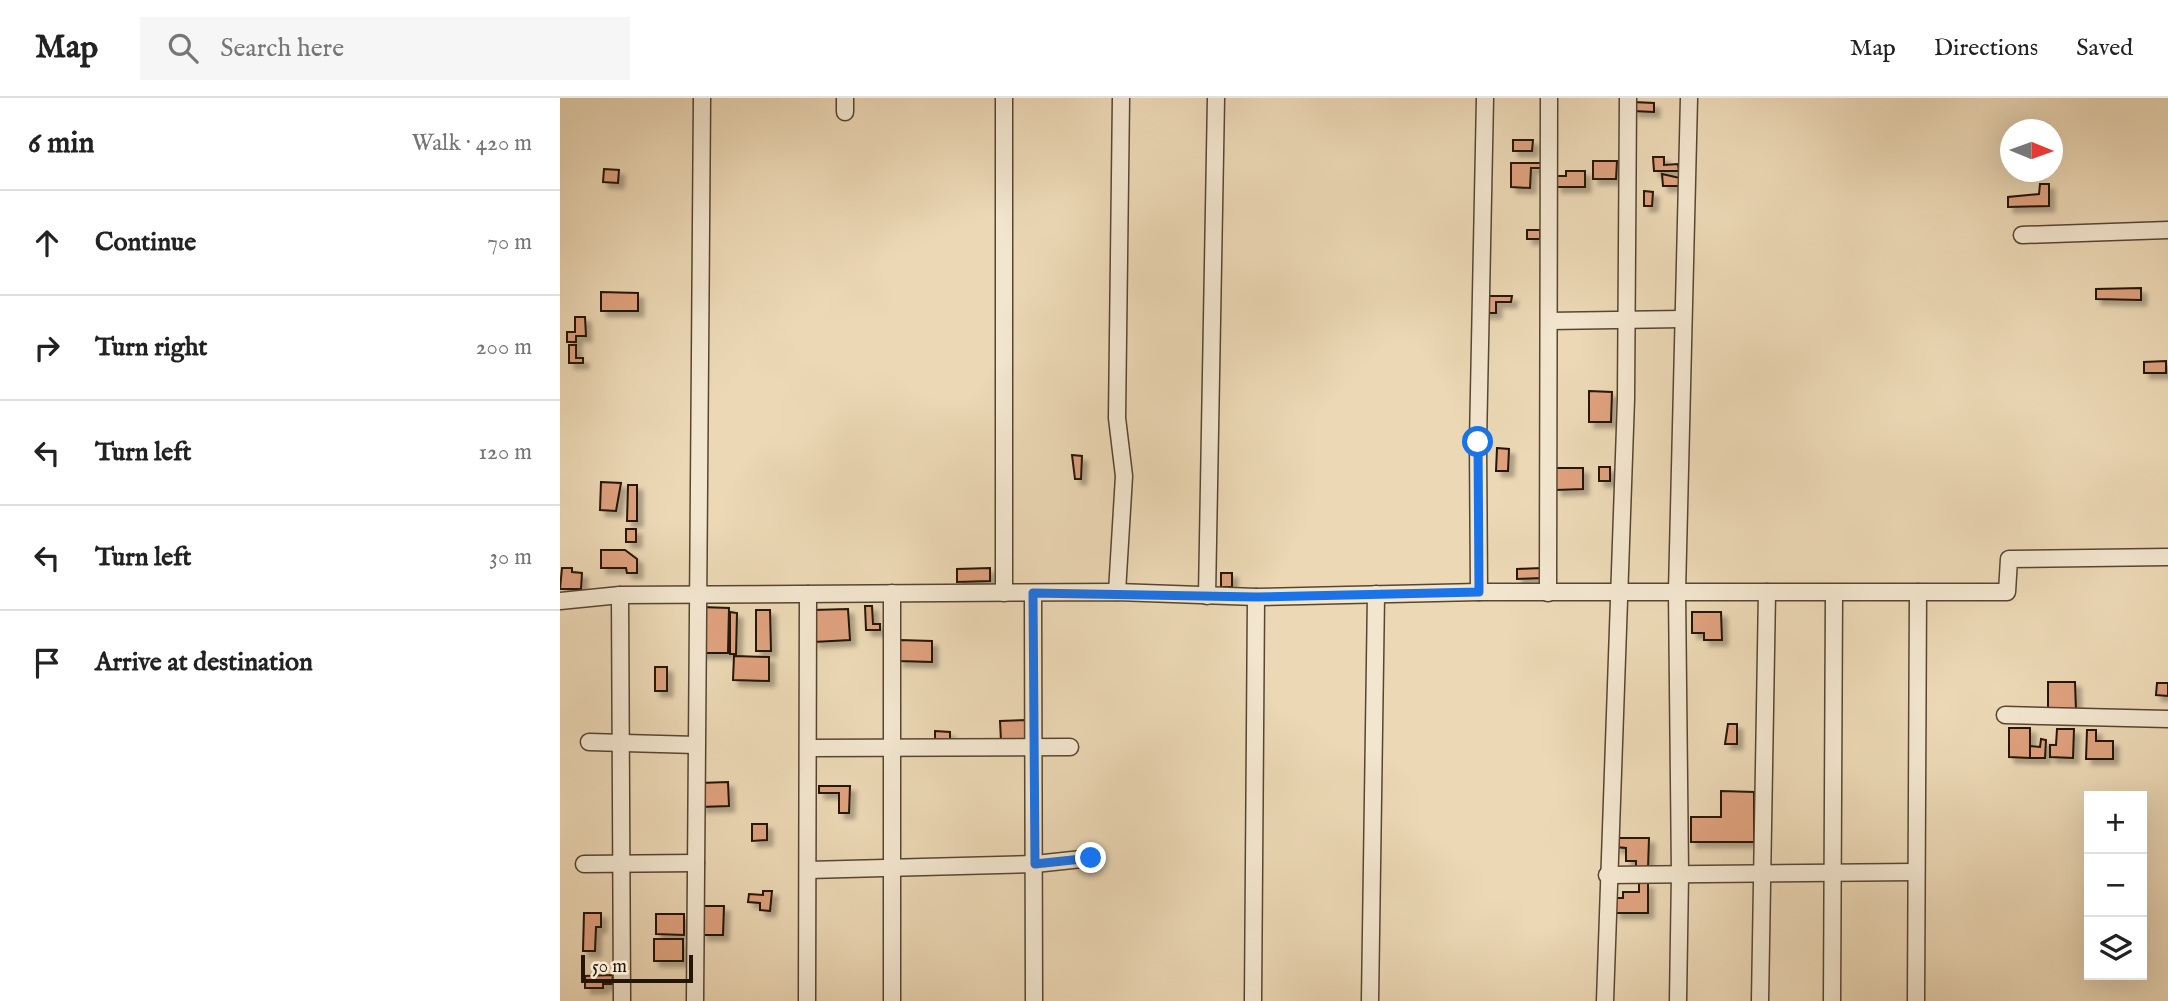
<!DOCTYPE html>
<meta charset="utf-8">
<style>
:root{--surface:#fff;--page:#f6f6f6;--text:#222;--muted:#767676;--line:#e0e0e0}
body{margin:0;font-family:"IM FELL English",serif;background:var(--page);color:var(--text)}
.controls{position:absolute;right:21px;bottom:21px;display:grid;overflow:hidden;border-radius:0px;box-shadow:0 7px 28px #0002}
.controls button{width:63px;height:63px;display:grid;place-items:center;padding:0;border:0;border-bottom:2px solid var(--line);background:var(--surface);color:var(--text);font:35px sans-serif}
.compass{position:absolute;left:1440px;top:21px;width:63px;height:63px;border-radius:50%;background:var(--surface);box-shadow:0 7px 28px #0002;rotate:91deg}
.scale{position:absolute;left:21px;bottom:18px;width:112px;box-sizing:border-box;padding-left:7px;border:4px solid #251506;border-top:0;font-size:19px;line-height:24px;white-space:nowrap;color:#251506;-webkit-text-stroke:5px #f3e6cf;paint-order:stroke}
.stop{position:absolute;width:21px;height:21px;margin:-16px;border:5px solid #1a73e8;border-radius:50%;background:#fff}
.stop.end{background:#1a73e8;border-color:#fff;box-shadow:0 2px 7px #0008}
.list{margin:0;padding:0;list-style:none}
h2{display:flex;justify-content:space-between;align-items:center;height:91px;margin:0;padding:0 28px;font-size:30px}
h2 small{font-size:23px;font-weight:400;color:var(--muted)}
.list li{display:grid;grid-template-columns:46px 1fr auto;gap:21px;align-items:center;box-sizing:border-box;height:105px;padding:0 28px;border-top:2px solid var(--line)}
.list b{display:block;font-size:26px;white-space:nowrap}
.list em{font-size:23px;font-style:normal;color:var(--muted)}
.icon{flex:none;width:38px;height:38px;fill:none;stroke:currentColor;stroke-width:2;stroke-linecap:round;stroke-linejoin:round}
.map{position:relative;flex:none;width:1608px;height:903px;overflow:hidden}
header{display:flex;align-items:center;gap:42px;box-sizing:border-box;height:98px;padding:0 35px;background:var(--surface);border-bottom:2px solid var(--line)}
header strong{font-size:33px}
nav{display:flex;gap:38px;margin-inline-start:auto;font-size:24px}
.search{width:490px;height:63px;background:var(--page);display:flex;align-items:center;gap:18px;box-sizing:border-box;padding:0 24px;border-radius:0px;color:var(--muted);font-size:26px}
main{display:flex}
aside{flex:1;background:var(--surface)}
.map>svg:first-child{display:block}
</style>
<header>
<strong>Map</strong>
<div class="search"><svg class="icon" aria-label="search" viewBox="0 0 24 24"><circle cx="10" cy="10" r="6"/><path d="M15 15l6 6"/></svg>Search here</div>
<nav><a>Map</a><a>Directions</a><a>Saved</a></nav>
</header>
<main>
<aside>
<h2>6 min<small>Walk · 420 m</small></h2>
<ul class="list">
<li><svg class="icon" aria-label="ahead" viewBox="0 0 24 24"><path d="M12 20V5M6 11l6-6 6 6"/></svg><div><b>Continue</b></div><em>70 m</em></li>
<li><svg class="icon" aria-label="right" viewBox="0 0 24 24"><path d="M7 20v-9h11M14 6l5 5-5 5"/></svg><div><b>Turn right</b></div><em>200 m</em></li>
<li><svg class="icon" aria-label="left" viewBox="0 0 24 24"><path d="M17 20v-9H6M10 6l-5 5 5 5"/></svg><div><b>Turn left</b></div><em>120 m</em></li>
<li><svg class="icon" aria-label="left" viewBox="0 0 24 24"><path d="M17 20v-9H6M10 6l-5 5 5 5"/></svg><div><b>Turn left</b></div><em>30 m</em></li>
<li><svg class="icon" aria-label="arrive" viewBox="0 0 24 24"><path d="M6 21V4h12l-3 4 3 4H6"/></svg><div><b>Arrive at destination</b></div></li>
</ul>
</aside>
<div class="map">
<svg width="1608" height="903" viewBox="0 0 1608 903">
<defs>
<filter id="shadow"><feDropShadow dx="5.5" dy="5.5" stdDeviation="2" flood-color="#0004"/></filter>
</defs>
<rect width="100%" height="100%" fill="#ecd8b5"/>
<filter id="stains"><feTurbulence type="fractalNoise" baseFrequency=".00286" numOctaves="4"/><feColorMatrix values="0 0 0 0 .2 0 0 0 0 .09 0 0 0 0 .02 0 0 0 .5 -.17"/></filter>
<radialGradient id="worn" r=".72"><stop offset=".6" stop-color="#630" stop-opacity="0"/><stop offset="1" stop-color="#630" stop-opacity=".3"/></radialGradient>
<g fill="#dfa17e" stroke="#251506" stroke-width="2" filter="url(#shadow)">
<path d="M 1073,4 L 1094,5 L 1094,14 L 1073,13 Z"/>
<path d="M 953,42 L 973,42 L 972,53 L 953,53 Z"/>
<path d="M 1093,59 L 1104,59 L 1104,67 L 1118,66 L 1119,73 L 1094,73 Z"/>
<path d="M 1033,63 L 1057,63 L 1056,81 L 1033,81 Z"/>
<path d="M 951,65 L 981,65 L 981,70 L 971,70 L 970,90 L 951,89 Z"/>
<path d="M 44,71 L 59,72 L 58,85 L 43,84 Z"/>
<path d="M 1006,73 L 1025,73 L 1025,89 L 996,89 L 996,78 L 1006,78 Z"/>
<path d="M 1102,76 L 1120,80 L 1120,88 L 1103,88 Z"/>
<path d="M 1480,86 L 1489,86 L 1489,108 L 1448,109 L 1448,99 L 1479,96 Z"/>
<path d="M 1084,93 L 1093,94 L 1092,108 L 1084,108 Z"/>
<rect x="967" y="132" width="13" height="9"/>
<path d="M 1581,190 L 1581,202 L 1536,201 L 1536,191 Z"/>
<path d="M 41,194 L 78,195 L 78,213 L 41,213 Z"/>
<path d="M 923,198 L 952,198 L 951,204 L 936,204 L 936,215 L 923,215 Z"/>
<path d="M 15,219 L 25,219 L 26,238 L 16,238 L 16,244 L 7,244 L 7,234 L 15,234 Z"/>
<path d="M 9,247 L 16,247 L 16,260 L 23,260 L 23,265 L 9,265 Z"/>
<path d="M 1606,263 L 1606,275 L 1584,275 L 1584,264 Z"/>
<path d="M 1029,293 L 1052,294 L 1051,324 L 1029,324 Z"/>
<path d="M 937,350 L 949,351 L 948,373 L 936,373 Z"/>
<path d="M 512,357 L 522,358 L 521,381 L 515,381 Z"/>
<rect x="1039" y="369" width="11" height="14"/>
<path d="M 996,370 L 1023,370 L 1023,391 L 996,392 Z"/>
<path d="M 41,384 L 61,385 L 56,413 L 40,412 Z"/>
<path d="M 68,387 L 77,387 L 77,423 L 67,423 Z"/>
<rect x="66" y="431" width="10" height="13"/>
<path d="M 41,452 L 65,452 L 77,461 L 77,475 L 67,475 L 66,470 L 41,470 Z"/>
<path d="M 2,470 L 12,470 L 12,474 L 22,475 L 21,491 L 0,491 Z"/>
<path d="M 430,470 L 430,483 L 397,484 L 397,471 Z"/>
<path d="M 982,470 L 983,480 L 957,481 L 957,471 Z"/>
<rect x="661" y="475" width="11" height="14"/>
<path d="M 305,508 L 312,508 L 313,526 L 320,526 L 320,532 L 306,532 Z"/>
<path d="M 141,509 L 169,510 L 168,555 L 140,555 Z"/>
<path d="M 288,511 L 290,542 L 254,544 L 253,512 Z"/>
<path d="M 196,512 L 210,512 L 211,553 L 196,553 Z"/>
<path d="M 170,514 L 177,515 L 176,556 L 170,556 Z"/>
<path d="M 1132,514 L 1161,514 L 1162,542 L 1144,542 L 1144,535 L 1132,535 Z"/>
<path d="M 339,542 L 372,543 L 372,564 L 338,563 Z"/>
<path d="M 174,558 L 209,559 L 209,583 L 173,582 Z"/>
<rect x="95" y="569" width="12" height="24"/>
<path d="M 1488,584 L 1515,584 L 1516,613 L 1488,612 Z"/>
<path d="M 1597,585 L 1608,585 L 1608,598 L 1596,597 Z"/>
<path d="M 465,622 L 466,643 L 441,643 L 440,623 Z"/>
<path d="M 1168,626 L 1177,626 L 1177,646 L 1165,646 Z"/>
<path d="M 1449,630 L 1470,630 L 1470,660 L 1449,659 Z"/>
<path d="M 1497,631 L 1514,631 L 1513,660 L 1490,659 L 1490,647 L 1496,647 Z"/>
<path d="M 1527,632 L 1536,632 L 1536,643 L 1553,643 L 1553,661 L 1526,661 Z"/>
<path d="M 375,633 L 390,634 L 390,646 L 375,646 Z"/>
<path d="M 1481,641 L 1486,642 L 1485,660 L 1470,660 L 1470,648 L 1480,649 Z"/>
<path d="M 168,684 L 169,708 L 140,709 L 139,685 Z"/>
<path d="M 259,688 L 290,688 L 289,715 L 279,715 L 279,695 L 259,695 Z"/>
<path d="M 1161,693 L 1194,694 L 1194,744 L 1131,744 L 1131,719 L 1161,719 Z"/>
<path d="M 192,726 L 207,726 L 207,742 L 192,743 Z"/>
<path d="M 1055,740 L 1089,740 L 1088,771 L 1076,771 L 1076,763 L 1066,763 L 1066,750 L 1055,749 Z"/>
<path d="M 1079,785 L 1088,785 L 1088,815 L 1055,815 L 1055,800 L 1063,800 L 1063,794 L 1079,794 Z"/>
<path d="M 203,793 L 212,793 L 210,813 L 200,812 L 200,805 L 188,804 L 189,796 L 203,797 Z"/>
<path d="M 142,808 L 164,808 L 163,837 L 142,837 Z"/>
<path d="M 24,815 L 41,815 L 41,829 L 36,829 L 35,853 L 23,853 Z"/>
<path d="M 96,816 L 124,816 L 124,837 L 96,836 Z"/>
<rect x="94" y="841" width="29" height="22"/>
<path d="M 53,877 L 52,886 L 43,886 L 43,890 L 25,890 L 25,878 Z"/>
</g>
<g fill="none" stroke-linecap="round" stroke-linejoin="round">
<g stroke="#574632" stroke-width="19">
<g id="minor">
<path d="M 285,0 L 285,14"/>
<path d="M 1462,137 L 1608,132"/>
<path d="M 989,223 L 1122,221"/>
<path d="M 557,494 L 564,378 L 557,320 L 561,0"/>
<path d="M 919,494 L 918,344 L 925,0"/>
<path d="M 1358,494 L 1447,494 L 1449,461 L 1608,459"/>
<path d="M 444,495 L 444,0"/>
<path d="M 473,495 L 474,903"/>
<path d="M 988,495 L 989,0"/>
<path d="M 60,497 L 62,903"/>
<path d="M 647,498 L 656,0"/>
<path d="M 0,503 L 60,497 L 557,494 L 696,499 L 919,494 L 1358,494 L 1356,903"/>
<path d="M 1445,617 L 1608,621"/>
<path d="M 29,644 L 136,647"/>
<path d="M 249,650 L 510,649"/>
<path d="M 24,766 L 136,765"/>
<path d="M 248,772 L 475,766 L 531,760"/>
<path d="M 1047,777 L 1356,774"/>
<path d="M 135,903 L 142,0"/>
<path d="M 247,903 L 248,496"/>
<path d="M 332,903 L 332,495"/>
<path d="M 693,903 L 696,499"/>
<path d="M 810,903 L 816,496"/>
<path d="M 1045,903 L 1066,301 L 1068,0"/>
<path d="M 1118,903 L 1120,776 L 1117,494 L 1129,0"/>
<path d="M 1200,903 L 1207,494"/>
<path d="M 1272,903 L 1274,496"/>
</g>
</g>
<use href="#minor" stroke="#f3e6cf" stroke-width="16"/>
</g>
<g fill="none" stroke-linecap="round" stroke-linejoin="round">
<path stroke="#1a73e8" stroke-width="9" d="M 531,760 L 475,766 L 473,495 L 696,499 L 919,494 L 918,344"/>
</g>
<rect width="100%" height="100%" filter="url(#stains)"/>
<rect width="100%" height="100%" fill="url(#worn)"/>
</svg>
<div class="controls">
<button>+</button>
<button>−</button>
<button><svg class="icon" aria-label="layers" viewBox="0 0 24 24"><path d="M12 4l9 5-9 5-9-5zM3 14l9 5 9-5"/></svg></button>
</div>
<svg class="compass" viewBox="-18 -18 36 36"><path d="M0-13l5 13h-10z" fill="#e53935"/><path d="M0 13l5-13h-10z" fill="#767676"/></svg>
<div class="scale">50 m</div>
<div class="stop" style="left:918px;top:344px"></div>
<div class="stop end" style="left:531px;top:760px"></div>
</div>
</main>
